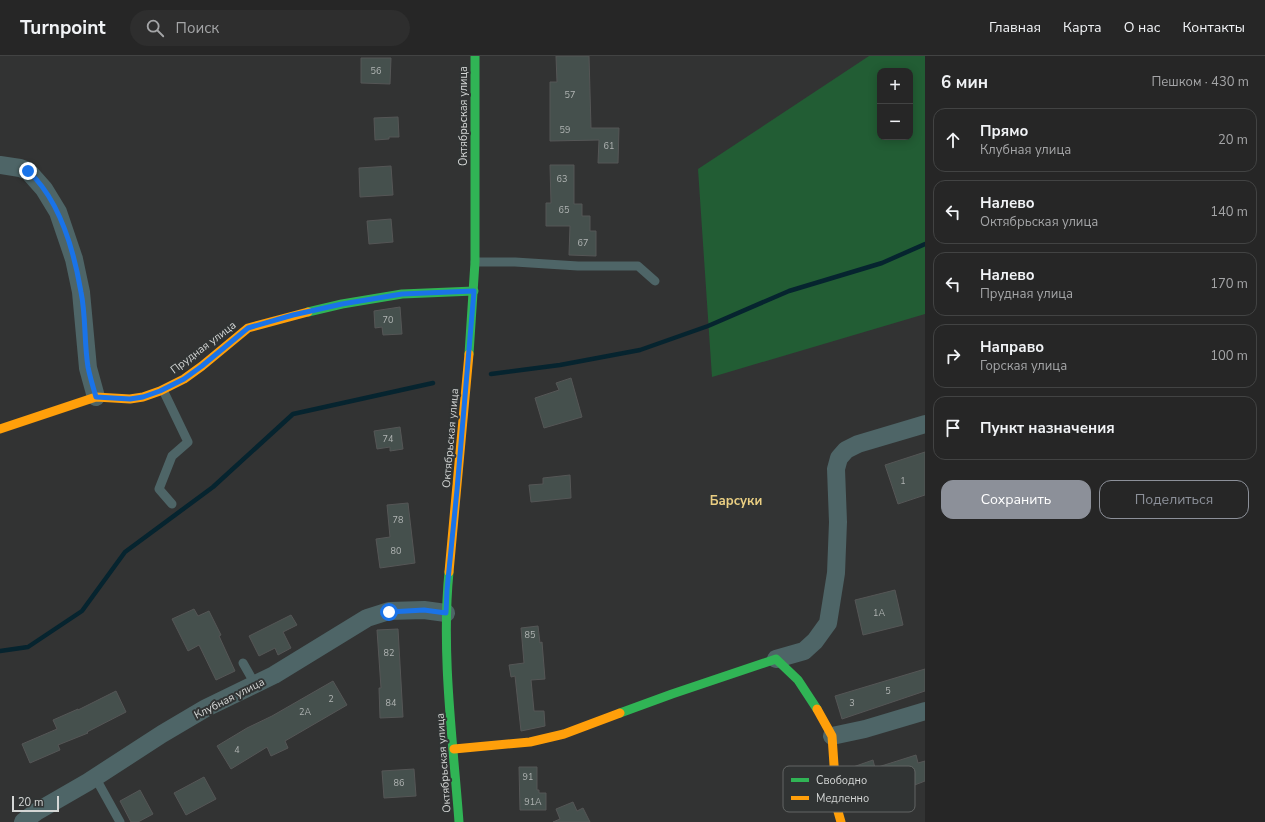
<!DOCTYPE html>
<html lang="ru">
<meta charset="utf-8">
<style>
:root{--surface:#262626;--page:#2e2e2e;--text:#f1f3f6;--muted:#a4a5a7;--line:#424343;--accent:#8c9099}
body{margin:0;font-family:"Nunito Sans",sans-serif;background:var(--page);color:var(--text)}
.controls{position:absolute;right:12px;top:12px;display:grid;overflow:hidden;border-radius:8px;box-shadow:0 2px 10px #0003}
.controls button{width:36px;height:36px;display:grid;place-items:center;padding:0;border:0;border-bottom:1px solid var(--line);background:var(--surface);color:var(--text);font:20px sans-serif}
.scale{position:absolute;left:12px;bottom:10px;width:47px;box-sizing:border-box;padding-left:4px;border:2px solid #d4d6d5;border-top:0;font-size:11px;line-height:14px;white-space:nowrap;color:#d4d6d5;-webkit-text-stroke:3px #313434;paint-order:stroke}
.stop{position:absolute;width:12px;height:12px;margin:-9px;border:3px solid #1a73e8;border-radius:50%;background:#fff}
.stop.end{background:#1a73e8;border-color:#fff;box-shadow:0 1px 4px #0008}
.list{margin:0;padding:0;list-style:none}
h2{display:flex;justify-content:space-between;align-items:center;height:52px;margin:0;padding:0 16px;font-size:17px}
h2 small{font-size:13px;font-weight:400;color:var(--muted)}
.list li{display:grid;grid-template-columns:26px 1fr auto;gap:12px;align-items:center;box-sizing:border-box;height:64px;margin:0 8px 8px;padding:0 8px;border:1px solid var(--line);border-radius:12px}
.list b{display:block;font-size:15px;white-space:nowrap}
.list p{margin:0;font-size:13px;white-space:nowrap;color:var(--muted)}
.list em{font-size:13px;font-style:normal;color:var(--muted)}
.actions{display:flex;gap:8px;padding:12px 16px}
.actions a{flex:1;padding:9px 0;border:1px solid var(--accent);border-radius:12px;text-align:center;font-size:14px;color:var(--accent)}
.actions .main{background:var(--accent);color:#fff}
.icon{flex:none;width:22px;height:22px;fill:none;stroke:currentColor;stroke-width:2;stroke-linecap:round;stroke-linejoin:round}
.map{position:relative;flex:none;width:925px;height:766px;overflow:hidden}
header{display:flex;align-items:center;gap:24px;box-sizing:border-box;height:56px;padding:0 20px;background:var(--surface);border-bottom:1px solid var(--line)}
header strong{font-size:19px}
nav{display:flex;gap:22px;margin-inline-start:auto;font-size:14px}
.search{width:280px;height:36px;background:var(--page);display:flex;align-items:center;gap:10px;box-sizing:border-box;padding:0 14px;border-radius:22px;color:var(--muted);font-size:15px}
main{display:flex}
aside{flex:1;background:var(--surface)}
.map>svg:first-child{display:block}
</style>
<header>
<strong>Turnpoint</strong>
<div class="search"><svg class="icon" aria-label="search" viewBox="0 0 24 24"><circle cx="10" cy="10" r="6"/><path d="M15 15l6 6"/></svg>Поиск</div>
<nav><a>Главная</a><a>Карта</a><a>О нас</a><a>Контакты</a></nav>
</header>
<main>
<div class="map">
<svg width="925" height="766" viewBox="0 0 925 766">
<rect width="100%" height="100%" fill="#323333"/>
<path fill="#225d34" fill-rule="evenodd" d="M 869,0 L 925,0 L 925,258 L 712,321 L 698,113 ZM 880,15 L 910,15 L 910,81 L 880,81 Z"/>
<g fill="none" stroke-linecap="round" stroke-linejoin="round">
<g stroke="#06242f" stroke-width="4.5">
<path d="M 491,318 L 560,309 L 640,294 L 708,270 L 789,235 L 882,207 L 925,188"/>
<path d="M 0,595 L 28,591 L 82,555 L 125,496 L 213,431 L 293,358 L 433,327"/>
</g>
</g>
<g fill="#45504d" stroke="#555656">
<path d="M 556,0 L 589,0 L 591,72 L 619,72 L 618,107 L 598,107 L 599,84 L 550,85 L 550,26 L 557,26 Z"/>
<path d="M 361,2 L 391,2 L 390,28 L 361,27 Z"/>
<path d="M 398,61 L 399,81 L 389,81 L 389,83 L 375,84 L 374,62 Z"/>
<path d="M 550,109 L 574,109 L 574,148 L 582,148 L 582,160 L 590,160 L 590,175 L 596,175 L 596,200 L 569,199 L 570,170 L 546,170 L 546,147 L 551,147 Z"/>
<path d="M 391,110 L 393,139 L 360,141 L 359,112 Z"/>
<path d="M 391,163 L 393,186 L 369,188 L 367,165 Z"/>
<path d="M 400,251 L 402,278 L 383,279 L 382,271 L 375,272 L 374,255 Z"/>
<path d="M 571,322 L 582,361 L 544,372 L 535,342 L 559,334 L 556,327 Z"/>
<path d="M 400,371 L 403,393 L 390,395 L 390,391 L 377,393 L 374,375 Z"/>
<path d="M 925,396 L 925,439 L 898,448 L 885,409 Z"/>
<path d="M 570,419 L 571,442 L 531,446 L 529,429 L 543,428 L 543,422 Z"/>
<path d="M 408,447 L 415,507 L 380,512 L 376,483 L 390,481 L 387,449 Z"/>
<path d="M 895,534 L 903,569 L 863,579 L 855,544 Z"/>
<path d="M 194,553 L 198,560 L 209,555 L 221,579 L 219,580 L 235,615 L 216,624 L 199,589 L 188,595 L 172,563 Z"/>
<path d="M 291,559 L 297,569 L 283,576 L 291,592 L 278,599 L 275,592 L 259,600 L 249,580 Z"/>
<path d="M 538,570 L 540,587 L 542,586 L 545,623 L 531,624 L 534,655 L 544,655 L 545,670 L 521,675 L 515,620 L 511,621 L 509,609 L 524,607 L 521,572 Z"/>
<path d="M 398,573 L 403,661 L 380,662 L 379,632 L 381,632 L 377,574 Z"/>
<path d="M 925,613 L 925,635 L 842,663 L 835,640 Z"/>
<path d="M 333,625 L 347,649 L 285,685 L 288,692 L 271,700 L 267,691 L 231,713 L 217,690 L 247,672 L 272,660 Z"/>
<path d="M 116,635 L 126,656 L 87,676 L 88,677 L 58,689 L 60,694 L 30,707 L 22,688 L 57,673 L 53,664 L 78,653 L 78,654 Z"/>
<path d="M 916,699 L 918,707 L 925,705 L 925,725 L 907,732 L 904,725 L 863,740 L 853,711 L 873,704 L 875,712 Z"/>
<path d="M 519,711 L 537,711 L 537,734 L 539,734 L 539,737 L 546,737 L 546,754 L 520,754 Z"/>
<path d="M 414,713 L 416,740 L 384,742 L 382,715 Z"/>
<path d="M 204,721 L 216,743 L 186,759 L 174,737 Z"/>
<path d="M 140,734 L 153,758 L 138,766 L 131,766 L 120,745 Z"/>
<path d="M 573,746 L 577,755 L 583,752 L 590,766 L 553,766 L 560,763 L 556,753 Z"/>
</g>
<g fill="none" stroke-linecap="round" stroke-linejoin="round">
<g stroke="#4e6567" stroke-width="9">
<path d="M 475,206 L 515,206 L 578,210 L 638,210 L 655,225"/>
<path d="M 163,334 L 188,386 L 172,400 L 159,433 L 172,448"/>
<path d="M 243,607 L 255,628"/>
<path d="M 95,721 L 120,766"/>
</g>
<g stroke="#4e6567" stroke-width="18">
<path d="M 0,109 L 20,112 L 28,115 L 44,133 L 58,156 L 74,203 L 81,236 L 88,312 L 96,341"/>
<path d="M 776,603 L 804,595 L 815,585 L 828,567 L 836,517 L 838,466 L 836,413 L 839,402 L 846,394 L 858,388 L 925,368"/>
<path d="M 832,680 L 865,673 L 925,655"/>
<path d="M 23,766 L 36,756 L 88,726 L 162,678 L 206,652 L 274,619 L 367,562 L 389,555 L 424,554 L 446,557"/>
</g>
<g stroke="#30b455" stroke-width="9">
<path d="M 308,256 L 342,248 L 402,238 L 474,235"/>
<path d="M 469,298 L 475,206 L 475,0"/>
<path d="M 449,516 C 441,597 453,685 459,766"/>
<path d="M 620,657 L 672,638 L 776,603 L 798,624 L 817,653"/>
</g>
<g stroke="#ff9f0a" stroke-width="9">
<path d="M 0,373 L 96,341 L 130,343 L 143,341 L 160,335 L 184,323 L 202,310 L 248,272 L 308,256"/>
<path d="M 449,516 L 469,298"/>
<path d="M 817,653 L 832,680 L 837,752 L 841,766"/>
<path d="M 454,693 L 530,686 L 564,678 L 620,657"/>
</g>
</g>
<g fill="none" stroke-linecap="round" stroke-linejoin="round">
<path stroke="#1a73e8" stroke-width="5" d="M 28,115 C 60,144 74,195 81,236 C 86,260 84,286 88,311 C 90,321 93,331 96,341 L 130,343 L 143,341 L 160,335 L 184,323 L 202,310 L 248,272 L 293,259 L 342,248 L 402,238 L 474,235 L 457,434 L 447,534 L 446,557 L 424,554 L 389,556"/>
</g>
<g text-anchor="middle" stroke-width="4" stroke-linejoin="round" paint-order="stroke">
<g font-size="9" fill="#b0b4b3">
<text x="376" y="18">56</text>
<text x="570" y="42">57</text>
<text x="565" y="77">59</text>
<text x="609" y="93">61</text>
<text x="562" y="126">63</text>
<text x="564" y="157">65</text>
<text x="583" y="190">67</text>
<text x="388" y="267">70</text>
<text x="388" y="386">74</text>
<text x="903" y="428">1</text>
<text x="398" y="467">78</text>
<text x="396" y="498">80</text>
<text x="879" y="560">1А</text>
<text x="530" y="582">85</text>
<text x="389" y="600">82</text>
<text x="888" y="638">5</text>
<text x="331" y="646">2</text>
<text x="391" y="650">84</text>
<text x="852" y="650">3</text>
<text x="305" y="659">2А</text>
<text x="237" y="697">4</text>
<text x="528" y="724">91</text>
<text x="399" y="730">86</text>
<text x="533" y="749">91А</text>
</g>
<g font-size="11" fill="#d4d6d5" stroke="#313434">
<text transform="translate(463 60) rotate(-90)" y="4">Октябрьская улица</text>
<text transform="translate(203 291) rotate(-37)" y="4">Прудная улица</text>
<text transform="translate(450 382) rotate(-85)" y="4">Октябрьская улица</text>
<text transform="translate(229 642) rotate(-27)" y="4">Клубная улица</text>
<text transform="translate(443 707) rotate(-94)" y="4">Октябрьская улица</text>
</g>
<g font-size="13" font-weight="bold" fill="#eace82" stroke="#313434">
<text x="736" y="449">Барсуки</text>
</g>
</g>
<rect x="783" y="710" width="132" height="46" rx="6" fill="#313434" stroke="#626564" stroke-width="1"/>
<rect x="791" y="722" width="18" height="4" fill="#30b455"/>
<rect x="791" y="740" width="18" height="4" fill="#ff9f0a"/>
<g font-size="11" fill="#d4d6d5">
<text x="816" y="728">Свободно</text>
<text x="816" y="746">Медленно</text>
</g>
</svg>
<div class="controls">
<button>+</button>
<button>−</button>
</div>
<div class="scale">20 m</div>
<div class="stop" style="left:389px;top:556px"></div>
<div class="stop end" style="left:28px;top:115px"></div>
</div>
<aside>
<h2>6 мин<small>Пешком · 430 m</small></h2>
<ul class="list">
<li><svg class="icon" aria-label="ahead" viewBox="0 0 24 24"><path d="M12 20V5M6 11l6-6 6 6"/></svg><div><b>Прямо</b><p>Клубная улица</p></div><em>20 m</em></li>
<li><svg class="icon" aria-label="left" viewBox="0 0 24 24"><path d="M17 20v-9H6M10 6l-5 5 5 5"/></svg><div><b>Налево</b><p>Октябрьская улица</p></div><em>140 m</em></li>
<li><svg class="icon" aria-label="left" viewBox="0 0 24 24"><path d="M17 20v-9H6M10 6l-5 5 5 5"/></svg><div><b>Налево</b><p>Прудная улица</p></div><em>170 m</em></li>
<li><svg class="icon" aria-label="right" viewBox="0 0 24 24"><path d="M7 20v-9h11M14 6l5 5-5 5"/></svg><div><b>Направо</b><p>Горская улица</p></div><em>100 m</em></li>
<li><svg class="icon" aria-label="arrive" viewBox="0 0 24 24"><path d="M6 21V4h12l-3 4 3 4H6"/></svg><div><b>Пункт назначения</b></div></li>
</ul>
<div class="actions"><a class="main">Сохранить</a><a>Поделиться</a></div>
</aside>
</main>
